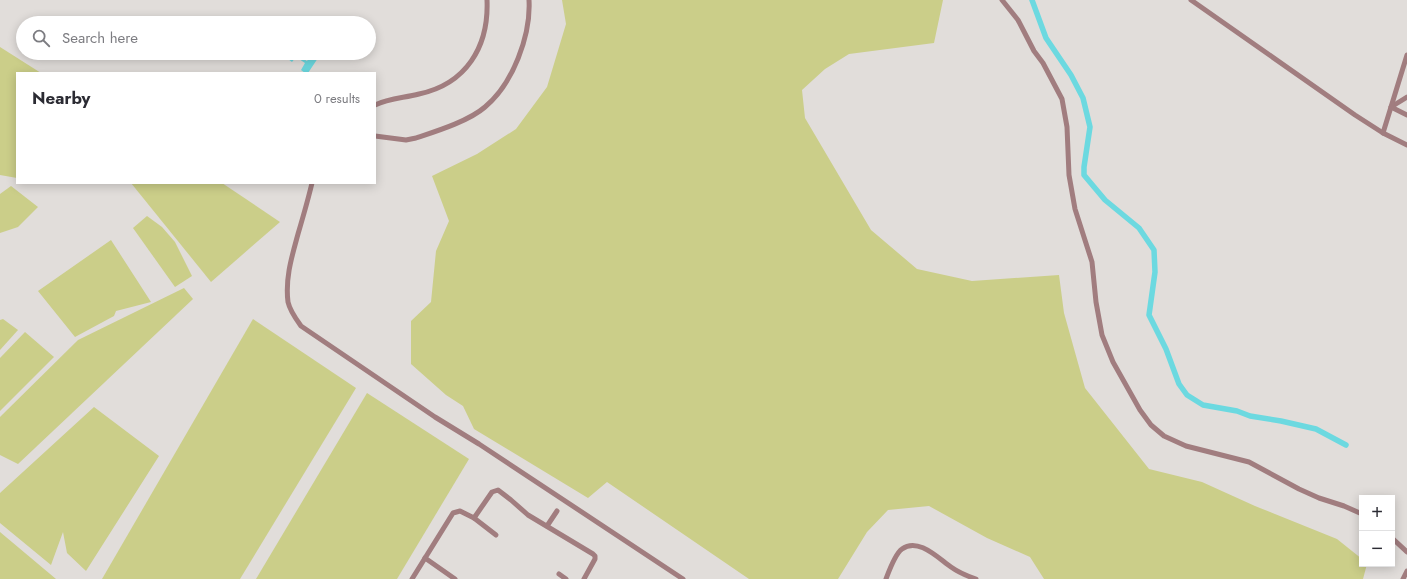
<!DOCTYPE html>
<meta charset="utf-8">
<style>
:root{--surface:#fff;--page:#f7f7f7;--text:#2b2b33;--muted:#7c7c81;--line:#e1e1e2}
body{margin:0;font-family:Jost,sans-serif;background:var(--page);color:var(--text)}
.controls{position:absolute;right:12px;bottom:12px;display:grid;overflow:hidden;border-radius:0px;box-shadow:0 2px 10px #0003}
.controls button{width:36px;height:36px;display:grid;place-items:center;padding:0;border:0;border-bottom:1px solid var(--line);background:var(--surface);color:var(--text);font:20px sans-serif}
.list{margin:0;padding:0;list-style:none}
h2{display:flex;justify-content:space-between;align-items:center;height:52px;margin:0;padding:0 16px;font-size:17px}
h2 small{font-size:13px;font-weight:400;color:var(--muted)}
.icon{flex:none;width:22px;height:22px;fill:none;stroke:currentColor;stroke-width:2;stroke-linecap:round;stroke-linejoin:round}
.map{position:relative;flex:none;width:1407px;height:579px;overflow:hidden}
.search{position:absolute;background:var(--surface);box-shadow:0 2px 10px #0003;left:16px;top:16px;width:360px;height:44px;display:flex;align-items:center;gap:10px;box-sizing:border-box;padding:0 14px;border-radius:22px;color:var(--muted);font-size:15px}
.panel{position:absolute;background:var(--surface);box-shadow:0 2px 10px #0003;left:16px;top:72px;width:360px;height:112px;border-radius:0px}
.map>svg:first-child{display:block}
</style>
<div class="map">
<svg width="1407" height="579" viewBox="0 0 1407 579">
<rect width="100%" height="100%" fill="#e1ddda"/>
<g fill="#cbce89">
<path d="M 562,0 L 943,0 L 934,43 L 849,54 L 825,69 L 802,90 L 805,118 L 871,230 L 917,269 L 972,281 L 1059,275 L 1064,313 L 1085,388 L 1149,469 L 1202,482 L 1255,506 L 1337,539 L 1362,559 L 1362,564 L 1367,564 L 1363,579 L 1044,579 L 1030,557 L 987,538 L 929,506 L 888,510 L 867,532 L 838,579 L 749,579 L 607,482 L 588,498 L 474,429 L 463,406 L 446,395 L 411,364 L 411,321 L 431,302 L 436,251 L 449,221 L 432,176 L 477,154 L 516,129 L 547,87 L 566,24 Z"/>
<path d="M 0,47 L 41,73 L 17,73 L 17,178 L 0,175 Z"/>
<path d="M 131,183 L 222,183 L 280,222 L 211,282 Z"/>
<path d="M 11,186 L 38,207 L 18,227 L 0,233 L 0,194 Z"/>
<path d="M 147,216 L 162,227 L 175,242 L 192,276 L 175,287 L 133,228 Z"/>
<path d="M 111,240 L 151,302 L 116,311 L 114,316 L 75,337 L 38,291 Z"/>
<path d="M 184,288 L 193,299 L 18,464 L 0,455 L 0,417 L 78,340 Z"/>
<path d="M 3,319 L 18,330 L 0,350 L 0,320 Z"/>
<path d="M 253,319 L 356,388 L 240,579 L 102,579 Z"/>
<path d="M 25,332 L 54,357 L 0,411 L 0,358 Z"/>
<path d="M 367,393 L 469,459 L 397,579 L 256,579 Z"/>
<path d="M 94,407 L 159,456 L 86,571 L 67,553 L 63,532 L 51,565 L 0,523 L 0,493 Z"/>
<path d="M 0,532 L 56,579 L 0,579 Z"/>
</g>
<path fill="#6cd9e0" d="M 287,53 L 298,53 L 297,55 L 307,61 L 312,53 L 318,58 L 308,73 L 305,73 L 301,70 L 305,63 L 296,57 L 292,62 L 288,59 Z"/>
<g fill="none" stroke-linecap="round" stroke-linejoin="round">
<path stroke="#6cd9e0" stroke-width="5.5" d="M 1032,0 L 1046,38 L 1071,75 L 1083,98 L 1090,127 L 1084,167 L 1084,175 L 1105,200 L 1139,228 L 1154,250 L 1155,272 L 1149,315 L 1166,349 L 1179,384 L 1187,395 L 1203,405 L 1237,411 L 1250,416 L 1281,421 L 1316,429 L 1346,445"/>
<g stroke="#a17d7f" stroke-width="5">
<path d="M 1002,0 L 1018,20 L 1034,51 L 1043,63 L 1062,99 L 1067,127 L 1069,175 L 1075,209 L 1092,262 L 1096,302 L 1102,335 L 1113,362 L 1140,410 L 1151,425 L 1164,436 L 1186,446 L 1249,462 L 1299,489 L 1319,498 L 1344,506 L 1362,514"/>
<path d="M 1191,0 L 1355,115 L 1383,133 L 1407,145"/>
<path d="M 1407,97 L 1391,107 L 1407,115"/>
<path d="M 375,105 C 389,98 404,98 419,94 C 466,84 489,47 487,0"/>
<path d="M 1383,133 L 1407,55"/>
<path d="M 375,136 L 406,140 L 416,138 C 437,131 469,121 485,107 C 513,84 531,35 529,0"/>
<path d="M 312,183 C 308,200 303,217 298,234 C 292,256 285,278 288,302 C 290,311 296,319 301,326 L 435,417 L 479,444 L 683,579"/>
<path d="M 474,518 L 496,535"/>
<path d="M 547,526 L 557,511"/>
<path d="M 1392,538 L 1407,552"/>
<path d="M 425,558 L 455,579"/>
<path d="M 559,574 L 566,579"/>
<path d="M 412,579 L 453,513 L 460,511 L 474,518 L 492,492 L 498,490 L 511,500 L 528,515 L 593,554 L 595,556 L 595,559 L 584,579"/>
<path d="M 886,579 C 889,571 895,554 902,549 C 918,537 938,558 951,567 C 958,572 967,576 976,579"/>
<path d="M 1403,579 L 1407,571"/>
</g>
</g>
</svg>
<div class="controls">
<button>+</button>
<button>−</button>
</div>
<div class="search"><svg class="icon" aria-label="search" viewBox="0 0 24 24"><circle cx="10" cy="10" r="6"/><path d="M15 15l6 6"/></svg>Search here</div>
<section class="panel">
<h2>Nearby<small>0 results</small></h2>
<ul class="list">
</ul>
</section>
</div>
